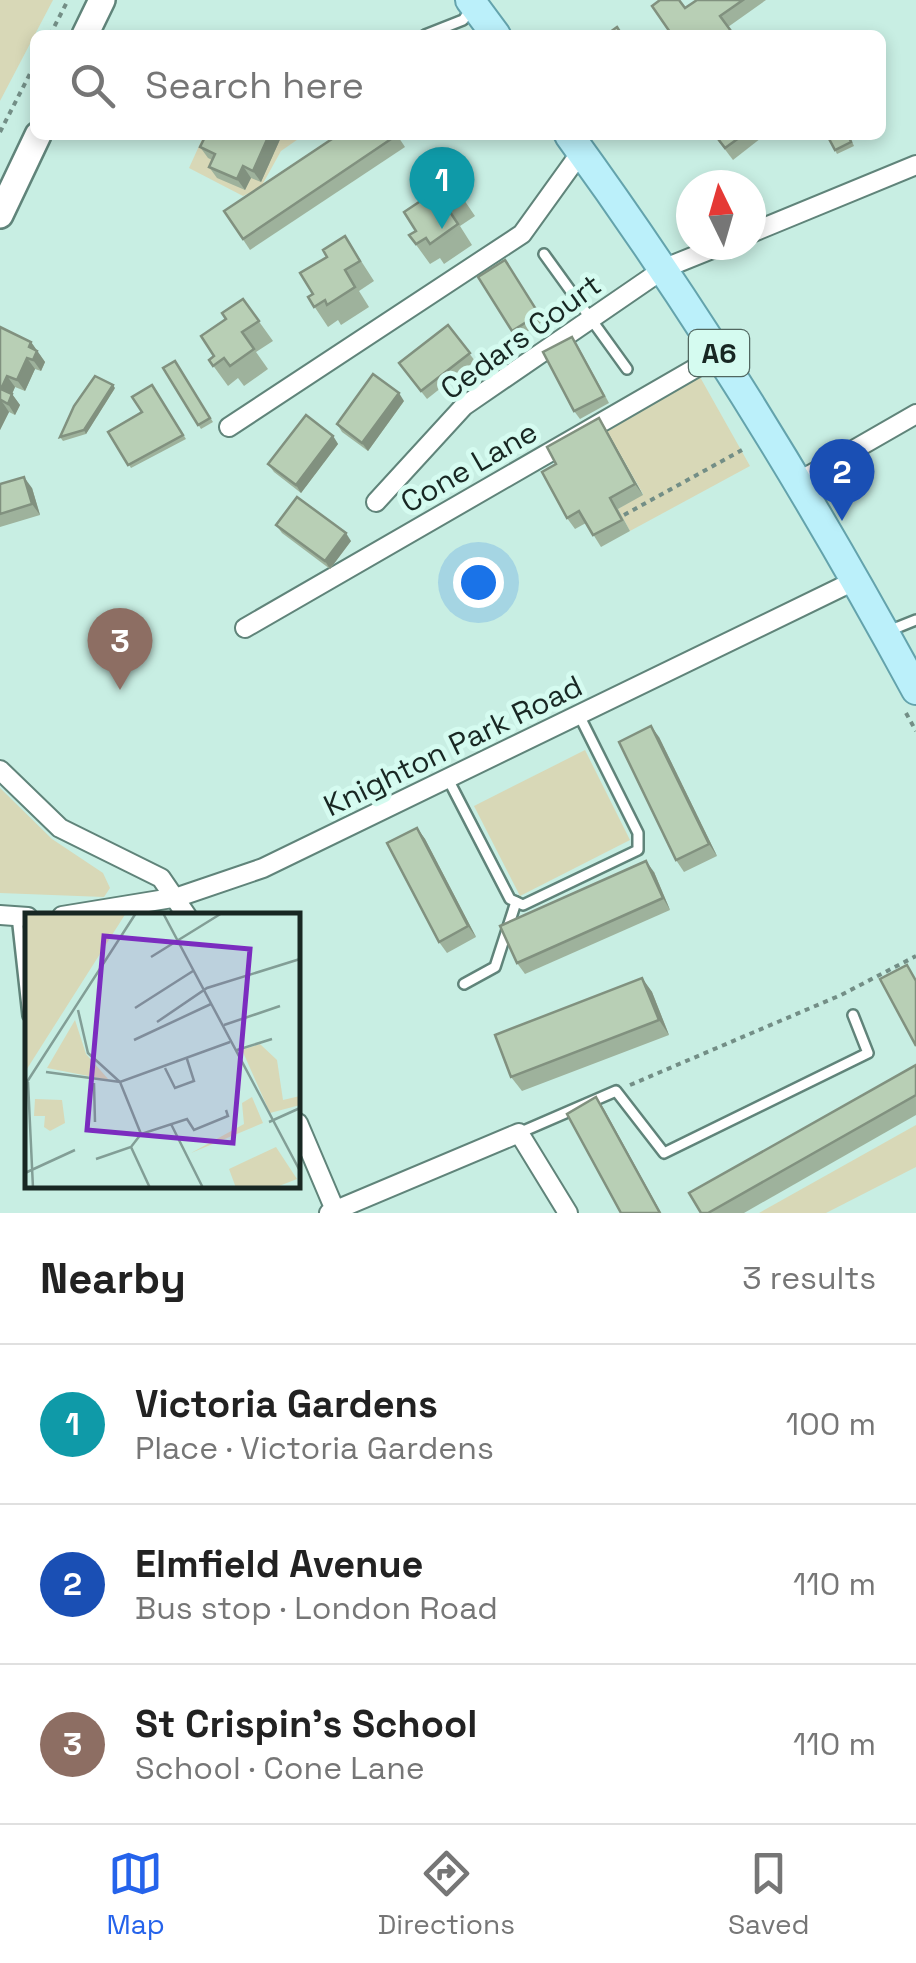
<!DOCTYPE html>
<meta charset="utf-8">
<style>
:root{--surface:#fff;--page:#f6f6f6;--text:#222;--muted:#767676;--line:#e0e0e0;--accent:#2563eb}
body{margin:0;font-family:"Space Grotesk",sans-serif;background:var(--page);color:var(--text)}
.compass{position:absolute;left:676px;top:170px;width:90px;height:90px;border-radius:50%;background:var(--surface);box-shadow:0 5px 15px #0003;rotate:355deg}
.you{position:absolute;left:478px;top:582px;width:35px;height:35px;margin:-25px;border:8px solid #fff;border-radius:50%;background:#1a73e8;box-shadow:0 0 0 15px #1a73e833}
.badge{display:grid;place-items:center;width:65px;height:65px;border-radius:50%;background:var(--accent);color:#fff;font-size:32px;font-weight:700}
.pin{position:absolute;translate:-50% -82px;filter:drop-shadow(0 2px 5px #0008)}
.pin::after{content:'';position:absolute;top:52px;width:35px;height:30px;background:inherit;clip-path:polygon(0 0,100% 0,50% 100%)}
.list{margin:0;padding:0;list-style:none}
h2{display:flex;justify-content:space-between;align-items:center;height:130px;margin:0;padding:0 40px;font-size:42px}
h2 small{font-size:32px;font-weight:400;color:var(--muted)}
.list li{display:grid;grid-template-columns:65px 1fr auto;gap:30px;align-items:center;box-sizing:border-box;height:160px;padding:0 40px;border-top:2px solid var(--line)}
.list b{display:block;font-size:38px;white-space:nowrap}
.list p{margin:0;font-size:32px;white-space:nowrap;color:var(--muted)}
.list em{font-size:32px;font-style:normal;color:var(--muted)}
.icon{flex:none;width:55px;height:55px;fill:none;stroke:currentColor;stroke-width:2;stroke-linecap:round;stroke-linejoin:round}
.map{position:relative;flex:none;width:916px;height:1213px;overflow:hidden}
.search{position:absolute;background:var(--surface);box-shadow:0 5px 15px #0003;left:30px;right:30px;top:30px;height:110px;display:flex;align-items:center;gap:25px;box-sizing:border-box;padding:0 35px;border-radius:15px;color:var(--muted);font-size:38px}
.sheet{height:610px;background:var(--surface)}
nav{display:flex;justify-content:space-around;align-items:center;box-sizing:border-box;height:140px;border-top:2px solid var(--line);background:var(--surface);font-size:28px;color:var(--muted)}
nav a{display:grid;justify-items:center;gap:5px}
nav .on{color:var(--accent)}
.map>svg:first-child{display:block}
</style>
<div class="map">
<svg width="916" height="1213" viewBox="0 0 916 1213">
<rect width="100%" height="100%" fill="#c8eee3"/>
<g fill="#d8d8b7">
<path d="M 0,0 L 53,0 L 0,101 Z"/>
<path d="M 204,135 L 304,135 L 281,151 L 261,187 L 243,196 L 189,168 Z"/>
<path d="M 700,377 L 750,466 L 630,531 L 618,509 L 643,494 L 606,429 Z"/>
<path d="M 585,750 L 630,840 L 520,896 L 474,806 Z"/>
<path d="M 0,788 L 52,839 L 103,873 L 110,888 L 104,897 L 0,893 Z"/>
<path d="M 916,1125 L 916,1167 L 826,1213 L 759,1213 Z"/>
</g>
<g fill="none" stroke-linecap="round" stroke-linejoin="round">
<g stroke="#60847a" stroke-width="14">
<g id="service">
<path d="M 425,35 L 463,20 L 470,11"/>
<path d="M 544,254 L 627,369"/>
<path d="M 886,632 L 916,620"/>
<path d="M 449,781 L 510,899 L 523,905 L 638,850 L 638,833 L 579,715"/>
<path d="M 17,916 L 28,1016"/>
<path d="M 464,984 L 495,967 L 516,902"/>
<path d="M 519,1133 L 616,1091 L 664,1153 L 868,1053 L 853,1015"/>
</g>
</g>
<g stroke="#60847a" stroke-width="22">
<g id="minor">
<path d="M 751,233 L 916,165"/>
<path d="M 229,427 L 522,234 L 581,152"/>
<path d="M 796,483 L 916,414"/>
<path d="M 376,502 L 464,406 L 665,268 L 722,245"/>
<path d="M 245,628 L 720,354"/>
<path d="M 0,770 L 60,828 L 161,878 L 187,916"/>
<path d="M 0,915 L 28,917"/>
<path d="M 62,916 L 178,897 L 263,868 L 854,581"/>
<path d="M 298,1123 L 335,1210"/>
<path d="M 329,1213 L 519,1133 L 568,1213"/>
</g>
</g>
<g stroke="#60847a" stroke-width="30">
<g id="secondary">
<path d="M 85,35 L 102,0"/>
<path d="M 0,215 L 38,135"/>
</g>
</g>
<g stroke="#64a3ac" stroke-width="32">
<g id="primary">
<path d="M 470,0 L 496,35"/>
<path d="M 569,135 C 697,311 812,498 916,690"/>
</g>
</g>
<g stroke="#738e86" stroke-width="4" stroke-dasharray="5 5" stroke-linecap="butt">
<path d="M 50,35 L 68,0"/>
<path d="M 0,132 L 35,64"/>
<path d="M 624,515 L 742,450"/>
<path d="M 906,713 L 916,731"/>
<path d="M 630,1085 L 841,995 L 916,956"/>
</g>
<use href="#service" stroke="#fff" stroke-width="9"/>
<use href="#minor" stroke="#fff" stroke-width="18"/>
<use href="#secondary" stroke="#fff" stroke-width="25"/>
<use href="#primary" stroke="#bbf0fa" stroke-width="28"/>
</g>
<g fill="#9eb29c">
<path d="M 697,0 L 766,0 L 728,27 L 733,35 L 672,35 L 685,8 Z"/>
<path d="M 206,135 L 282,135 L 261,182 L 251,178 L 245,190 L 217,178 L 209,167 L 212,160 L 208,158 L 200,147 Z"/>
<path d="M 397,135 L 405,147 L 250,250 L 224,211 Z"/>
<path d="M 714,135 L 765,135 L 733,160 Z"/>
<path d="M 849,135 L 854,146 L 837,154 L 835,150 Z"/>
<path d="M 445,172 L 475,216 L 460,226 L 472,245 L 444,264 L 440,258 L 430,264 L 409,235 L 416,231 L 428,196 Z"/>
<path d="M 345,236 L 374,281 L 359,291 L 369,307 L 341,325 L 338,320 L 328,327 L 308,297 L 313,294 L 327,257 Z"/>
<path d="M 505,260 L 544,321 L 517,338 L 478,277 Z"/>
<path d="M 243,299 L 273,341 L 256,352 L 268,369 L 244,386 L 238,378 L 228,386 L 209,360 L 214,356 L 226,319 Z"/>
<path d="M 448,325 L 475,361 L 427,399 L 399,363 Z"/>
<path d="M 0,327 L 31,342 L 45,362 L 41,371 L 35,369 L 25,391 L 15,387 L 12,394 L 20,405 L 15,415 L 9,412 L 0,430 Z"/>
<path d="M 577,344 L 609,403 L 580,419 L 574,411 Z"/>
<path d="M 175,361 L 213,422 L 201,429 L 163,368 Z"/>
<path d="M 152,385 L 186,439 L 131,468 L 108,432 L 142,412 Z"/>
<path d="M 115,388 L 86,434 L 63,441 L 60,437 Z"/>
<path d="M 404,401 L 368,451 L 342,432 L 337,424 Z"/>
<path d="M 606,429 L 643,495 L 618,509 L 630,531 L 601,547 L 586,523 L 575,529 L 567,518 L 556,464 Z"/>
<path d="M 333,436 L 338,444 L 301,493 L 274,472 L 268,464 Z"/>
<path d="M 0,484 L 32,488 L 40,515 L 0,527 Z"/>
<path d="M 276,525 L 351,541 L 330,569 L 282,533 Z"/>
<path d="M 659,737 L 717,856 L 684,872 L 676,860 Z"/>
<path d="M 417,828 L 425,839 L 476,937 L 447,953 L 439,942 Z"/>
<path d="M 654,872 L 670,910 L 525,974 L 517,963 Z"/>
<path d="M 642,978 L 652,992 L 669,1035 L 522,1091 L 511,1077 Z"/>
<path d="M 916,1065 L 916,1115 L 744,1213 L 701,1213 Z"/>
</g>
<g fill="#81917f">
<path d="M 269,135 L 282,135 L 261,182 L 253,171 Z"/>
<path d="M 243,166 L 251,178 L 245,190 L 237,179 Z"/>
<path d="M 31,342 L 45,362 L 41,371 L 33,360 L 29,347 Z"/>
<path d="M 27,358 L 35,369 L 25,391 L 17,380 Z"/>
<path d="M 7,376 L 15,387 L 12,394 L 20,405 L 15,415 L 8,404 L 1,389 Z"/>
<path d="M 113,385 L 115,388 L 86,434 L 84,430 Z"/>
<path d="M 399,393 L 404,401 L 368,451 L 362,443 Z"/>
<path d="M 1,400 L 9,412 L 0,430 L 0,402 Z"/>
<path d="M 599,418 L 606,429 L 643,495 L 635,484 Z"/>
<path d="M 333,436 L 338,444 L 301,493 L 296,485 Z"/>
<path d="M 24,477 L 32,488 L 40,515 L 32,504 Z"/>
<path d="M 346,533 L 351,541 L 330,569 L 325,561 Z"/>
<path d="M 651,726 L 659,737 L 717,856 L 709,844 Z"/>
<path d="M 417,828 L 425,839 L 476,937 L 468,926 Z"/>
<path d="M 646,861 L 654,872 L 670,910 L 663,898 Z"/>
<path d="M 642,978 L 652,992 L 669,1035 L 659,1020 Z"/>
<path d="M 596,1097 L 604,1109 L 661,1213 L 660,1213 Z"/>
</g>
<g fill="#b8cfb5" stroke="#81917f" stroke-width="2.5">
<path d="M 660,0 L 679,0 L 685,8 L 697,0 L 743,0 L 720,16 L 731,31 L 726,35 L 672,35 L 652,6 Z"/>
<path d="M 617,27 L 622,35 L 606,35 Z"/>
<path d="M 206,135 L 269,135 L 253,171 L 243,166 L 237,179 L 209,167 L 215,154 L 200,147 Z"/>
<path d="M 338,135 L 397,135 L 243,239 L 224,211 Z"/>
<path d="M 715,135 L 743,135 L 725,148 Z"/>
<path d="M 827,135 L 848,135 L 851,142 L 835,150 Z"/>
<path d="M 445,172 L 461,196 L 446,206 L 458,224 L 430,244 L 426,238 L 416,244 L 409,235 L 416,231 L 404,212 L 428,196 L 423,187 Z"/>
<path d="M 345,236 L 360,261 L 345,270 L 355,287 L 327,305 L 325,300 L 314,307 L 308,297 L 313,294 L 300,273 L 327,257 L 323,250 Z"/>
<path d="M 505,260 L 539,314 L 512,331 L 478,277 Z"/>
<path d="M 243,299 L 259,321 L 242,332 L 254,349 L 230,366 L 224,358 L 213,366 L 209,360 L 214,356 L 201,336 L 226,319 L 222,313 Z"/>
<path d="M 448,325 L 470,353 L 421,391 L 399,363 Z"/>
<path d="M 0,327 L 31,342 L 29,347 L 37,351 L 33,360 L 27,358 L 17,380 L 7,376 L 1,389 L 12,394 L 8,404 L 1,400 L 0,402 Z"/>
<path d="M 572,337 L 604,396 L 574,411 L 543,352 Z"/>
<path d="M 175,361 L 210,418 L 198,425 L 163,368 Z"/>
<path d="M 373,374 L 399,393 L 362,443 L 337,424 Z"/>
<path d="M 95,376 L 113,385 L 84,430 L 60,437 L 74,406 Z"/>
<path d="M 152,385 L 183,435 L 128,465 L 108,432 L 142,412 L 132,397 Z"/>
<path d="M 306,415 L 333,436 L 296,485 L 268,464 Z"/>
<path d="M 599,418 L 635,484 L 610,498 L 622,520 L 593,535 L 579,511 L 567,518 L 542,472 L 556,464 L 547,447 Z"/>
<path d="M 24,477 L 32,504 L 0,514 L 0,484 Z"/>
<path d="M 297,497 L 346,533 L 325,561 L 276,525 Z"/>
<path d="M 651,726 L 709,844 L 676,860 L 619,742 Z"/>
<path d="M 417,828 L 468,926 L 439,942 L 387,843 Z"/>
<path d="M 646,861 L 663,898 L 517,963 L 500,926 Z"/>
<path d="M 907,965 L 916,981 L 916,1046 L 880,979 Z"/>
<path d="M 642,978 L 659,1020 L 511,1077 L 495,1035 Z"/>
<path d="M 916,1065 L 916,1095 L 708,1213 L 701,1213 L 689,1193 Z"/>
<path d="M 596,1097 L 660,1213 L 621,1213 L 567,1114 Z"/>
</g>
<g text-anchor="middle" stroke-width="10" stroke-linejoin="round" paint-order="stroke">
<rect fill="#d5fbf0" stroke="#516760" stroke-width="2.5" x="689" y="330" width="60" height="46" rx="8"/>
<g font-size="28" font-weight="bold" fill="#182723">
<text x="719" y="363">A6</text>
</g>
<g font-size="30" fill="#182723" stroke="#d5fbf0">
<text transform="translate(521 337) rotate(-36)" y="10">Cedars Court</text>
<text transform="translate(469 467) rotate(-30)" y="10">Cone Lane</text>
<text transform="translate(453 746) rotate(-26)" y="10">Knighton Park Road</text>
</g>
</g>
<g transform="translate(25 913)">
<rect width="275" height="275" fill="#c8eee3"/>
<path d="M 0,0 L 101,0 L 0,159 ZM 50,107 L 61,141 L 84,167 L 22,155 ZM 235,131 L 252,147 L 258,187 L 275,183 L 275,192 L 245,200 L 217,137 ZM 227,184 L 238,210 L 166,240 L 219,211 L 217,190 ZM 10,186 L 37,187 L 40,210 L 25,218 L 19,214 L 20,203 L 9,203 ZM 251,234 L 272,266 L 249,275 L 211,275 L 204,256 Z" fill="#d8d8b7"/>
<path fill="none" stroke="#829e96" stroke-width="2.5" d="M 138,0 L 275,258M 126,44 L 197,0M 110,95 L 168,58M 53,97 L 63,140 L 95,169 L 116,221M 132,109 L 182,75 L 275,46M 199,112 L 255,93M 109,127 L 186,91M 212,137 L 247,126M 140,155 L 150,175 L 169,168 L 162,146M 21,159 L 95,169 L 205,129M 3,169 L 8,275M 69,170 L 70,209M 0,172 L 111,0M 244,209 L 275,195M 146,211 L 178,275M 106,234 L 125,275M 71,246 L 106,234 L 116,221 L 162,206 L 169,217 L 203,203 L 201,197M 0,260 L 50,237"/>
<path fill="#7b2cbf" fill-opacity="0.15" stroke="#7b2cbf" stroke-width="5" d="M 79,23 L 225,36 L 208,230 L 62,217 Z"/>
<rect width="275" height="275" fill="none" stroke="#182723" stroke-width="5"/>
</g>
</svg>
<svg class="compass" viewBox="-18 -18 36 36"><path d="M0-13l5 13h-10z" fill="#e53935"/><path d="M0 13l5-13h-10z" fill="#767676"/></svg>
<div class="you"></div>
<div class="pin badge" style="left:442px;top:229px;background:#0f9aa8">1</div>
<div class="pin badge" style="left:842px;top:521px;background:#1a4fb4">2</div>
<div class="pin badge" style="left:120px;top:690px;background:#8d6e63">3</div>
<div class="search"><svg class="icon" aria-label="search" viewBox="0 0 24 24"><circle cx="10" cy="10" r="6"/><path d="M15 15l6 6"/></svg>Search here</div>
</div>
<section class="sheet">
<h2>Nearby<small>3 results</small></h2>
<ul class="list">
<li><span class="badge" style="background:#0f9aa8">1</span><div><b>Victoria Gardens</b><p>Place · Victoria Gardens</p></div><em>100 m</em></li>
<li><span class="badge" style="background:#1a4fb4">2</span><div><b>Elmfield Avenue</b><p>Bus stop · London Road</p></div><em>110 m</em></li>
<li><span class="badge" style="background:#8d6e63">3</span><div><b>St Crispin's School</b><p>School · Cone Lane</p></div><em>110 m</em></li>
</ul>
</section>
<nav>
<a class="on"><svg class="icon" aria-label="map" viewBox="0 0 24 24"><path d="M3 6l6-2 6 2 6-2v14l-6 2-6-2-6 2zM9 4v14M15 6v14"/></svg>Map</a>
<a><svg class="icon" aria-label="directions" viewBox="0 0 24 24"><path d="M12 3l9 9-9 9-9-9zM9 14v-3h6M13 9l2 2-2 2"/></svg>Directions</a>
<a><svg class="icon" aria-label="saved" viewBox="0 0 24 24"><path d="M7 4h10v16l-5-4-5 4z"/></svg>Saved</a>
</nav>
